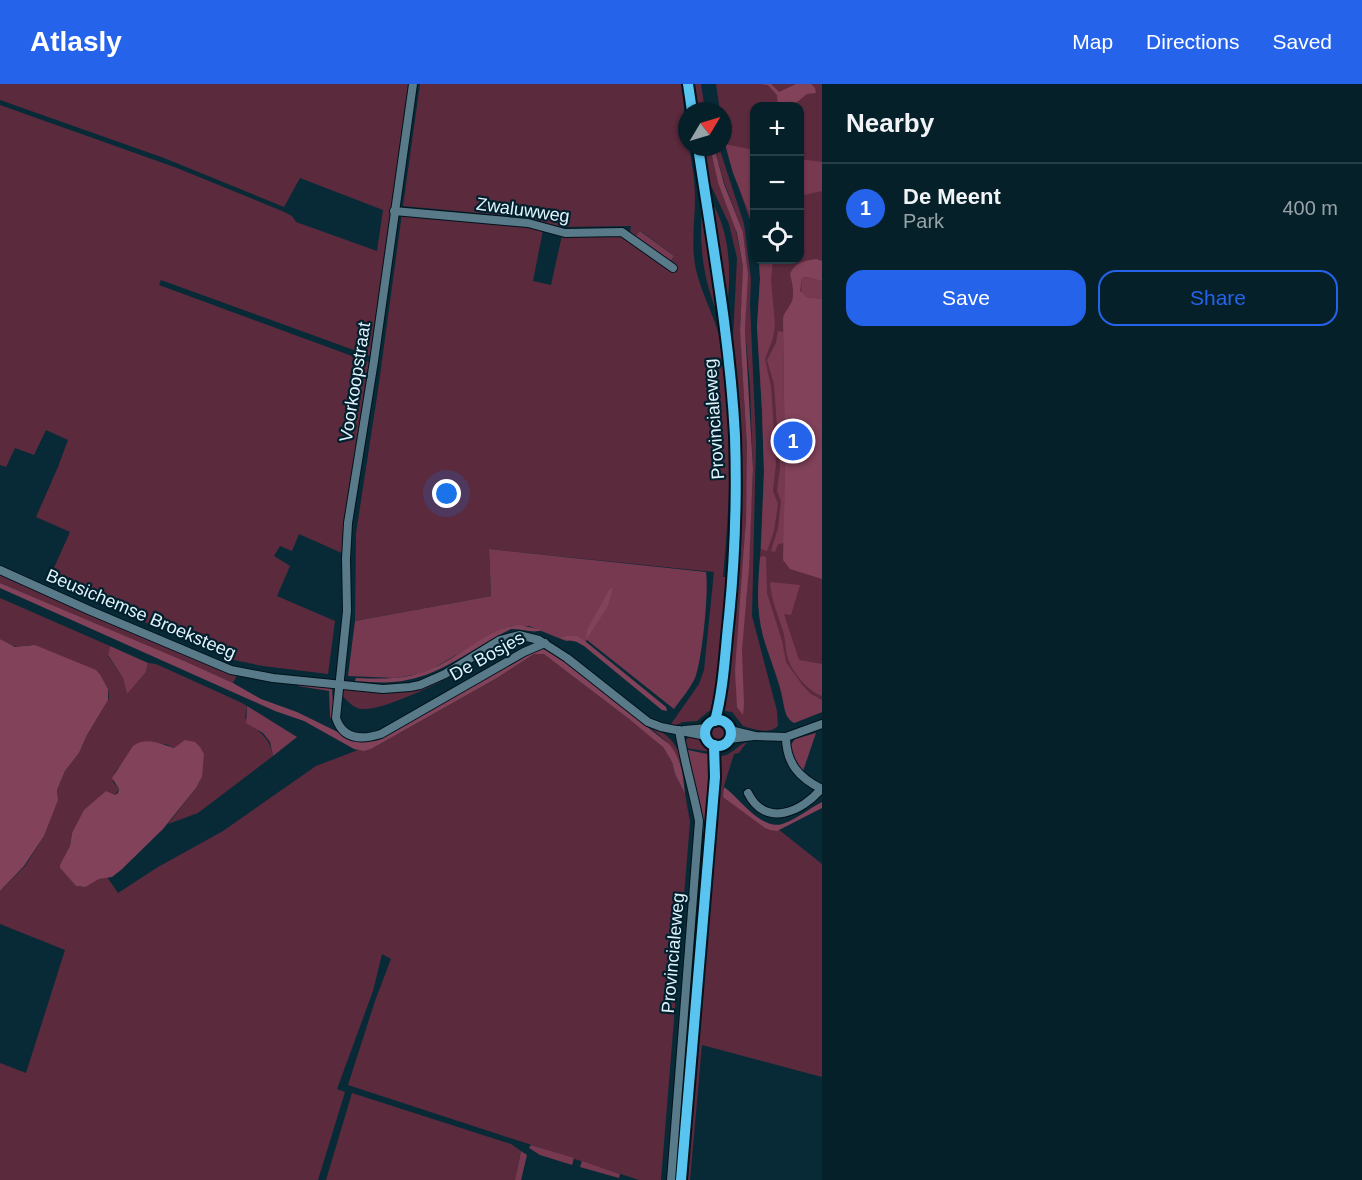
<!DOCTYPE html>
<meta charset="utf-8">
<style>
:root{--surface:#062029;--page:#0f2831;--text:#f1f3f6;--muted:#98a3a8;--line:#273e46;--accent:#2563eb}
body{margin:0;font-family:Helvetica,sans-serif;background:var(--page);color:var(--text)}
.controls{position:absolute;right:18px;top:18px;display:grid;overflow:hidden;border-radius:12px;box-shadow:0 2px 4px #0004}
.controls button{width:54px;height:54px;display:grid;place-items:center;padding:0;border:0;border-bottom:2px solid var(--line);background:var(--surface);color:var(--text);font:30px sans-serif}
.compass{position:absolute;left:678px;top:18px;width:54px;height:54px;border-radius:50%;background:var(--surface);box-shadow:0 2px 4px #0004;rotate:52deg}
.you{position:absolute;left:447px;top:410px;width:21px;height:21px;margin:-15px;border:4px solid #fff;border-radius:50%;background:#1a73e8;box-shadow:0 0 0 9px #1a73e833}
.badge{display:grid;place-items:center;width:39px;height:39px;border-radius:50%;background:var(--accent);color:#fff;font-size:20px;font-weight:700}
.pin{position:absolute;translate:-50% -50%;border:3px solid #fff;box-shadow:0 2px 6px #0006}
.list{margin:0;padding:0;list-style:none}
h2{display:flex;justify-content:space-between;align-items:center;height:78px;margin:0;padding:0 24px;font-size:26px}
h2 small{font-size:20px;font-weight:400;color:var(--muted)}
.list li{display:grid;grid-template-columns:39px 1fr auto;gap:18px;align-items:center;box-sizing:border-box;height:90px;padding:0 24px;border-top:2px solid var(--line)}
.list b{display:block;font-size:22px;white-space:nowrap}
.list p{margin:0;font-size:20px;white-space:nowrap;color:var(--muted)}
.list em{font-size:20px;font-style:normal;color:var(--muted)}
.actions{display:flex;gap:12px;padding:18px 24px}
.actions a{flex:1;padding:14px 0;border:2px solid var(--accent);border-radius:18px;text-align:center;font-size:21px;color:var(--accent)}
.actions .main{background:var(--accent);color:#fff}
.icon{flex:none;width:33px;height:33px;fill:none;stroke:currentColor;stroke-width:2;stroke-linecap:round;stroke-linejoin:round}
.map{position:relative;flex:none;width:822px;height:1096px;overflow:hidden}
header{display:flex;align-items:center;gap:36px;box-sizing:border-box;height:84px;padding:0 30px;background:var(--accent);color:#fff}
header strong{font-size:28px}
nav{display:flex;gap:33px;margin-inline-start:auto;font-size:21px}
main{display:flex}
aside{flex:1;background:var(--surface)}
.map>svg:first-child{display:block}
</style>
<header>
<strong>Atlasly</strong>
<nav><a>Map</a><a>Directions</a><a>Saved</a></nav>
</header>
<main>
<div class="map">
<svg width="822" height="1096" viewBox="0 0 822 1096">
<rect width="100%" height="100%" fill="#082a37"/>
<g fill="#5c2a3d">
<path d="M 0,0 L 411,0 L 373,273 L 161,196 L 159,201 L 371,279 L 344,470 L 299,450 L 292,467 L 280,462 L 274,472 L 290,482 L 277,512 L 335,537 L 328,590 L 263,582 L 234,576 L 48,497 L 70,448 L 36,433 L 58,383 L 68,356 L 46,346 L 34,371 L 15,364 L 6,383 L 0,381 L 0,21 L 177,84 L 282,127 L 292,132 L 296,138 L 377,167 L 383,126 L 300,94 L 284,123 L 164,74 L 0,16 Z"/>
<path d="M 420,0 L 682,0 L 687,63 L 689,63 C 692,80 695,96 695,113 C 695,133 692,153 694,173 C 697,205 717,233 722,264 C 734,340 730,417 723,493 L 728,493 L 716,627 L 709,627 L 697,637 L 683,638 L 674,642 L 653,637 L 646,631 L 659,638 L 671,640 L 699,600 L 704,586 L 714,488 L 489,465 L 491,512 L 355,537 L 356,449 L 378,306 L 402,129 L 512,139 L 543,146 L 533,197 L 551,201 L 562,151 L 620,151 L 667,184 L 674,172 L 641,147 L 635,153 L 630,149 L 631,142 L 558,143 L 530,134 L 403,122 Z"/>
<path d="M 693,0 L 701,0 L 705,27 L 697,27 Z"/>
<path d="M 716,0 L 822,0 L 822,628 L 797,638 L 787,633 L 779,601 L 763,552 L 758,520 L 764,388 L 762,326 L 757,243 L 760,195 L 759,176 L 800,176 L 800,22 L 754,22 L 754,148 L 730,78 L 723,49 L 723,27 L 720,27 Z"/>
<path d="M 702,63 L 710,63 L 718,99 L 735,142 L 744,187 L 740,241 L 748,384 L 743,495 L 746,521 L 753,389 L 750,303 L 745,245 L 747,182 L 743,148 L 724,98 L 714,63 L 719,63 L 744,140 L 751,195 L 750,220 L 756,358 L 752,532 L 777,627 L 778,642 C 769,651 754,645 743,642 L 732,628 L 725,627 L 739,323 L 733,254 L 737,174 L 729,140 L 707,93 Z"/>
<path d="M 709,113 C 731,148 732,190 726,229 Z"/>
<path d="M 702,125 L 716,226 C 703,193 699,160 702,125 Z"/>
<path d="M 0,490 L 222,587 L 237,591 L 233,599 L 0,499 Z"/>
<path d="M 0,514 L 110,562 L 108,572 L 123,594 L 127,609 L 146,588 L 148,579 L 156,580 L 240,618 L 247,622 L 245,634 C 258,649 269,650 273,672 L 198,729 L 168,740 L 196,704 L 202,693 L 179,661 L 174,664 L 165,660 L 138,659 L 115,688 L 113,698 L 119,705 L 115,711 L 103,709 L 72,749 L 70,762 L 60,784 L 76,802 L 81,803 L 99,795 L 107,793 L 118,809 L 158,783 L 223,747 L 316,682 L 358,666 L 371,665 L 497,594 L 534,570 L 544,570 L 550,574 L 651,652 L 663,663 L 672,678 L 675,690 L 685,710 L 690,738 L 661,1096 L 639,1096 L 348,1001 L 375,917 L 391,875 L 382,870 L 373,907 L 337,1005 L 345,1008 L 318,1096 L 0,1096 L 0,979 L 26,989 L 65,866 L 0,840 L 0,807 L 25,782 L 44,752 L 58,714 L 57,706 L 65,687 L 79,669 L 87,651 L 109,614 L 108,605 L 101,592 L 30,561 C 18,565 11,562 0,555 Z"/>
<path d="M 447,594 C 431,603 380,627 362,625 C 353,625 345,614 339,608 L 344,604 L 424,602 Z"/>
<path d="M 643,638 C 667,649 677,657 684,683 L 682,683 C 675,663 660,651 643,638 Z"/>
<circle cx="719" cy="649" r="7"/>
<path d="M 691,651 L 702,654 L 711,668 L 686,664 L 685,657 Z"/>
<path d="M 747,658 L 739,669 L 734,670 L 723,705 L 763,739 L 773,741 L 822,780 L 822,993 L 702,961 L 690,1096 L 684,1096 L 721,672 C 731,672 737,661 747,658 Z"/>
<path d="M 352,1009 L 511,1060 L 521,1067 L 515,1096 L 326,1096 Z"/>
</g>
<g fill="#773950">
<path d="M 725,60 L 754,66 L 754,98 L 749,98 L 754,105 L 754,148 L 748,126 L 733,89 Z"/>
<path d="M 800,75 L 822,78 L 822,107 L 800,112 Z"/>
<path d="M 640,147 L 674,172 L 670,178 L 635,153 Z"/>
<path d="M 759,176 L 773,176 L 771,196 L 775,240 L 773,254 L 765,275 L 771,303 L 776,380 L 773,407 L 778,420 L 774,447 L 767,467 L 761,465 L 764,388 L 762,326 L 757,243 L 760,195 Z"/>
<path d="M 806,193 L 822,197 L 822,215 L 806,213 L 801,209 L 802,194 Z"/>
<path d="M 778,247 L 783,248 L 785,385 L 784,459 L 778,460 L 775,468 L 771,467 L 778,444 L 781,417 L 777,407 L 780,384 L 774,300 L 767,276 L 776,259 Z"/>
<path d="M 489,465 L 706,488 C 709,507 702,577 695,594 C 690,605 681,615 674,625 L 587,556 L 582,561 L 575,556 L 566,557 L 529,542 L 512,542 L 475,560 L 434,584 L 419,590 L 395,594 L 348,592 L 355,537 L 491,512 Z"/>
<path d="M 763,472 L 766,473 L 767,509 L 782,557 L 786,578 L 803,602 L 811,610 L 822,616 L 822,628 L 794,639 C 783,633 784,617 781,606 C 776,588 768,570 763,552 C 756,527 758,499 760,473 Z"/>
<path d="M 770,498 L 800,501 L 791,531 L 784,530 L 799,576 L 822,580 L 822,612 C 808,607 793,589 788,575 C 785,566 786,556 783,547 C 778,531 771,516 770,498 Z"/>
<path d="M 110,562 L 148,579 L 146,588 L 127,610 L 123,594 L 108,571 Z"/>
<path d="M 299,598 L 328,602 L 332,605 L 334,633 L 330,634 L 330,632 L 329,607 L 298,602 Z"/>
<path d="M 247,622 L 297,653 L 273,672 L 270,658 L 263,649 L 246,639 Z"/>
<path d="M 816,649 L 803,687 L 792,674 L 790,662 L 795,655 Z"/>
<path d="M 688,666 L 712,671 L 710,708 L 703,752 L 701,751 L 686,667 Z"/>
<path d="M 531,1061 L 574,1074 L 572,1081 L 540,1071 L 529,1064 Z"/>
<path d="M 521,1067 L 527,1071 L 521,1096 L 515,1096 Z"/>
<path d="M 582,1077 L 620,1090 L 619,1094 L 580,1083 Z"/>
</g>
<g fill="#824259">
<path d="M 761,0 L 771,0 L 779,8 L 796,0 L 811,0 L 815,4 L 816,9 L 807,10 L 792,22 L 778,22 L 777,11 L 768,1 Z"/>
<path d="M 710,63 L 714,63 L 724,100 L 743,148 L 748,191 L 745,245 L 753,385 L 749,484 L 742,566 L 744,620 L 743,631 L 737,623 L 735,586 L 746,434 L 747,364 L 740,246 L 743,183 L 737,149 L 718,99 Z"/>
<path d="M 816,175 L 822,177 L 822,197 L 806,193 L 802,194 L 800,207 L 806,213 L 822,215 L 822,495 L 790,485 L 783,476 L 785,385 L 783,235 C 784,228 787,227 790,221 C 796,212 792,199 790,190 C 795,178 804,177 816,175 Z"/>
<path d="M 0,499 L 184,577 L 233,599 L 261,615 L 297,628 L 352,655 L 366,656 L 532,566 L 540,564 L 555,569 L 670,661 C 682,676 683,691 685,710 L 675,690 L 672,678 L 663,663 L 629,635 L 544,570 L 534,570 L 497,594 L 371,665 L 364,667 L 354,665 L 304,637 L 275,627 L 0,504 Z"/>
<path d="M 613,503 L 608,522 L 586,556 L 587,546 L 609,506 Z"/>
<path d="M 520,541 L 542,546 C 532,550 522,544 511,545 C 477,561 445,589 407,596 C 390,600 372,598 355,597 L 356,594 C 383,595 408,596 433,584 C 462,572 487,544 520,541 Z"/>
<path d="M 567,552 L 577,552 L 585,557 L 666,623 L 667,627 L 662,626 L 584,562 L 577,558 L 560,554 Z"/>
<path d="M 0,555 L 15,563 L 35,561 L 96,586 L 101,592 L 108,605 L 108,616 L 87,651 L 79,669 L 65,687 L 57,706 L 58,716 L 44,752 L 24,782 L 0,807 Z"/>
<path d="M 185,656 L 195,658 L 200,663 L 204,670 L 202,693 L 196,704 L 163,745 L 121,786 L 112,793 L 99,795 L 85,803 L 76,802 L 60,784 L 60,781 L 70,762 L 72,749 L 84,726 L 106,707 L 115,711 L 118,709 L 119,705 L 112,694 L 133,662 C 146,652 161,660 174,664 Z"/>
<path d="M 724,703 C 741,715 762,749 785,739 C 798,734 810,724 822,718 L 822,724 L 777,747 L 770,746 L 765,744 L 723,713 Z"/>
</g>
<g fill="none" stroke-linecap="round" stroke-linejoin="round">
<g stroke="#00121b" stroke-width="10">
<g id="minor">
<path d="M 413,0 L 374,277 L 348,439 L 346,475 L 347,527 L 336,634 C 343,656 362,656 381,650 L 524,568 L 545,559"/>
<path d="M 394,127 L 528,139 L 565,149 L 622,148 L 673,184"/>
<path d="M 0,486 L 91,527 L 231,586 L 273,594 L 383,605 L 410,603 L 420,601 L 445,590 L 500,556 L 519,551 L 539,556 L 567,574 L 648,638 L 661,643 L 706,652"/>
<path d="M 684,646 L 707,644"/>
<path d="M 730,646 L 755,652 L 786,653 L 822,640"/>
<path d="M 786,653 C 786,679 799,694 822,705"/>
<path d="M 729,655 L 754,652"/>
<path d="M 748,709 C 765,744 802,728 821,705"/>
<path d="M 671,1096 L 699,737 C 693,706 684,677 679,646"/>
</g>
</g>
<g stroke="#00121b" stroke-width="14">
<g id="highway">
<path d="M 688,0 L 692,27"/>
<path d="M 698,63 C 712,158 730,255 735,352 C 737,412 735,473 729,533 C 725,568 724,603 715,637"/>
<circle cx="718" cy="649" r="13"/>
<path d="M 681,1096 L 715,693 L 714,661"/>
</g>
</g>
<use href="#minor" stroke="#587a89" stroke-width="8"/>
<use href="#highway" stroke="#59c4ef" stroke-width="10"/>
</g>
<g text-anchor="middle" stroke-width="4.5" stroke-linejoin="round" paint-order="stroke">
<g font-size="18" fill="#e1f3fc" stroke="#00202d">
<text transform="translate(523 126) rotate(8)" y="6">Zwaluwweg</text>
<text transform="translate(355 298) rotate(-81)" y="6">Voorkoopstraat</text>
<text transform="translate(714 335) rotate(-94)" y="6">Provincialeweg</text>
<text transform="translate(141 530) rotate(23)" y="6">Beusichemse Broeksteeg</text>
<text transform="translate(487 572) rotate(-29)" y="6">De Bosjes</text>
<text transform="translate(673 869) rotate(-85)" y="6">Provincialeweg</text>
</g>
</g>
</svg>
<div class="controls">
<button>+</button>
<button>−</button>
<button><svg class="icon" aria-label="locate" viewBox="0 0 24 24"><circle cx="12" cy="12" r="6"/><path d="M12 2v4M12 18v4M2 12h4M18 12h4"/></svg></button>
</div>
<svg class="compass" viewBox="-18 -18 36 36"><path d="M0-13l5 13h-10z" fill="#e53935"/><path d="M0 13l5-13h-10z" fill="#98a3a8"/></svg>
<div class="you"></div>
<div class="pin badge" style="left:793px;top:357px">1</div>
</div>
<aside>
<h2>Nearby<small></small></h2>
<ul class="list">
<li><span class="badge">1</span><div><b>De Meent</b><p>Park</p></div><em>400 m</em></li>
</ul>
<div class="actions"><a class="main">Save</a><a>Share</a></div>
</aside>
</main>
